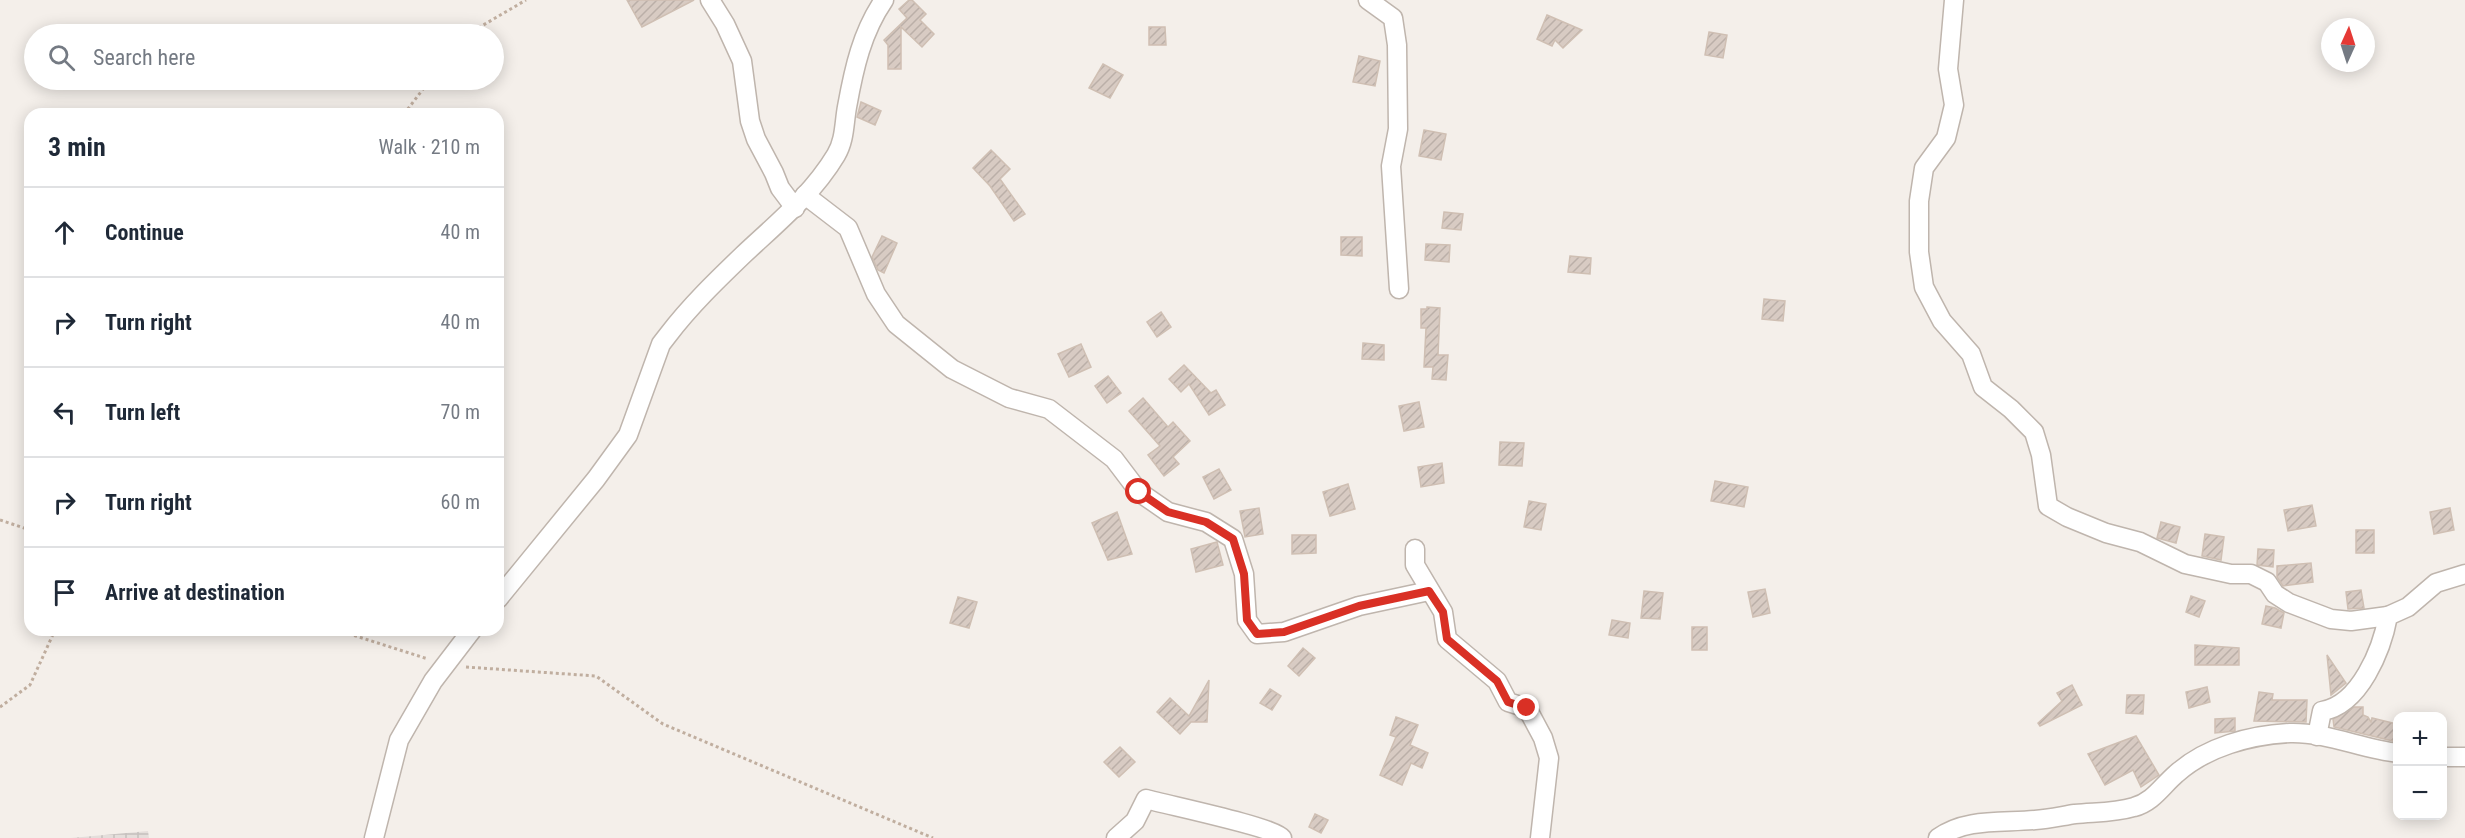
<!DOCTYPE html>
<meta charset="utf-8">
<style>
:root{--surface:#fff;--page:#f2f2f3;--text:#1f2937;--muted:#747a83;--line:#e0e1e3}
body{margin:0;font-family:"Roboto Condensed",sans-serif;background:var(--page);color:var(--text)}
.controls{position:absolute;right:18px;bottom:18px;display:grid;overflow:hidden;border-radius:12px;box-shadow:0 3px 15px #0003}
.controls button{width:54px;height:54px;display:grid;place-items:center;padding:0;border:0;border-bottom:2px solid var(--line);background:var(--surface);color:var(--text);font:30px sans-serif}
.compass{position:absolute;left:2321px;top:18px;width:54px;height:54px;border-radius:50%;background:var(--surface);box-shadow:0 3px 15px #0003;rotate:3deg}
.stop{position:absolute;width:18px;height:18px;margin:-14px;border:4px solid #d93025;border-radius:50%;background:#fff}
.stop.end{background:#d93025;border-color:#fff;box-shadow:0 2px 6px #0008}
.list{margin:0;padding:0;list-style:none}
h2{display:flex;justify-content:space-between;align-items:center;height:78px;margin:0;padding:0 24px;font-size:26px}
h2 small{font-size:20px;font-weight:400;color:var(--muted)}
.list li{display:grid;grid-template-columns:39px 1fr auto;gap:18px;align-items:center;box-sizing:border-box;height:90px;padding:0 24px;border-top:2px solid var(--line)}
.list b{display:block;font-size:22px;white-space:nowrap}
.list em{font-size:20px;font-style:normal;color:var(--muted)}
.icon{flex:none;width:33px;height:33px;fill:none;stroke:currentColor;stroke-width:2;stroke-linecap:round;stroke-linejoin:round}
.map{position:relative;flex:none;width:2465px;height:838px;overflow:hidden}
.search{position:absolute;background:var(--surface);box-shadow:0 3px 15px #0003;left:24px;top:24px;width:480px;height:66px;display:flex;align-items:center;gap:15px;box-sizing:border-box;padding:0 21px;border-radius:33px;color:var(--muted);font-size:22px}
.panel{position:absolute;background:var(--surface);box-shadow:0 3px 15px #0003;left:24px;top:108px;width:480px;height:528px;border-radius:18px}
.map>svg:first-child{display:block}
</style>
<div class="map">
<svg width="2465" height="838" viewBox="0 0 2465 838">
<defs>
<pattern id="industrial-grid" width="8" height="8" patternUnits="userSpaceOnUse" patternTransform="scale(1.5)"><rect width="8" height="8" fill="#e4dedb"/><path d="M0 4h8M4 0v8" fill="none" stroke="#c5c0bd"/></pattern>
<pattern id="building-hatch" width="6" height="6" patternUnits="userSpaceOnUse" patternTransform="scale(1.5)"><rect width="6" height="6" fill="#d8cbc3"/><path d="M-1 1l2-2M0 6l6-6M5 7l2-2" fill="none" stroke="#bbafa8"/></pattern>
</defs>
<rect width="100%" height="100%" fill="#f4efea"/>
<path fill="url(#industrial-grid)" d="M 148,831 L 149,838 L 71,838 Z"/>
<g fill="url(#building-hatch)" stroke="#cfbfb3" stroke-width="1.5">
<path d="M 627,0 L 694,0 L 642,27 Z"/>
<path d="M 909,0 L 912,0 L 926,14 L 920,20 L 934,34 L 922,47 L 901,27 L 901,69 L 888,69 L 888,45 L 884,40 L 907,18 L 899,9 Z"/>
<path d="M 1547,15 L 1582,30 L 1563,48 L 1555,40 L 1552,46 L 1537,39 Z"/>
<path d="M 1149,27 L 1165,27 L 1166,45 L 1149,45 Z"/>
<path d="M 1709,32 L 1727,35 L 1723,58 L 1705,55 Z"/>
<path d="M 1359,56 L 1380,61 L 1375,86 L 1353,82 Z"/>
<path d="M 1103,64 L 1123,75 L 1110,98 L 1089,88 Z"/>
<path d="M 861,102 L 881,111 L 875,125 L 857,117 Z"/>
<path d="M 1424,130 L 1446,134 L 1441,160 L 1419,156 Z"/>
<path d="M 991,150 L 1010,169 L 1000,179 L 1025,214 L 1014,221 L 990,186 L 973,168 Z"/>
<path d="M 1444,212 L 1463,214 L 1461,230 L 1442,228 Z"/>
<path d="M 882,236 L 897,243 L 884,273 L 878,270 L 872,257 Z"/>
<path d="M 1341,237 L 1362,237 L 1362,256 L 1341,255 Z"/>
<path d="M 1426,244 L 1450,245 L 1449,262 L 1425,260 Z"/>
<path d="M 1570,256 L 1591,258 L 1590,274 L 1568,272 Z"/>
<path d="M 1764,299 L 1785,301 L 1783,321 L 1762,319 Z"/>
<path d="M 1427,307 L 1440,308 L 1438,355 L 1448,355 L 1446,380 L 1432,379 L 1433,367 L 1424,367 L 1426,328 L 1421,328 L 1421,309 L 1427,309 Z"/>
<path d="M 1161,312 L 1171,327 L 1157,337 L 1147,322 Z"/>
<path d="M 1363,343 L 1384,345 L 1384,360 L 1362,359 Z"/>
<path d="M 1081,344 L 1091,367 L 1069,377 L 1058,354 Z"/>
<path d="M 1184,365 L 1211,393 L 1216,390 L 1225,405 L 1209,415 L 1189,384 L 1181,392 L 1169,379 Z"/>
<path d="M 1108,376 L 1121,393 L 1107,403 L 1095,386 Z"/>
<path d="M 1143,398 L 1168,427 L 1173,422 L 1190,441 L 1173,457 L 1179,464 L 1164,476 L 1148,455 L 1160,446 L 1129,411 Z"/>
<path d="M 1419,402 L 1424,427 L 1404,431 L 1399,406 Z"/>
<path d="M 1500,442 L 1524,443 L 1522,466 L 1499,465 Z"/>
<path d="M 1442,463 L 1444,483 L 1421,487 L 1418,467 Z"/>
<path d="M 1219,469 L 1231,490 L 1214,499 L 1203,477 Z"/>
<path d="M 1715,481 L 1748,487 L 1744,507 L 1711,501 Z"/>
<path d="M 1348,484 L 1355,509 L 1330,516 L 1323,492 Z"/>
<path d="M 1529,501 L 1546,504 L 1541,530 L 1524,527 Z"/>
<path d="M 2312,505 L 2316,526 L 2288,531 L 2284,510 Z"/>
<path d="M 1259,508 L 1263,534 L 1245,537 L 1240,511 Z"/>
<path d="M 2450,508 L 2454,530 L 2434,534 L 2430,512 Z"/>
<path d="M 1117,512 L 1132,554 L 1108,560 L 1092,523 Z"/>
<path d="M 2161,522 L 2180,527 L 2176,543 L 2157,538 Z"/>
<rect x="2356" y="530" width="18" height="23"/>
<path d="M 2205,534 L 2224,537 L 2221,560 L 2202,556 Z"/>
<path d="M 1292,535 L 1316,535 L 1316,553 L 1292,554 Z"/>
<path d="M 1217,542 L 1223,565 L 1196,572 L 1191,549 Z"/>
<path d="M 2258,549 L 2274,550 L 2273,567 L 2257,565 Z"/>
<path d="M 2311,563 L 2313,582 L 2283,586 L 2277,577 L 2277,566 Z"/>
<path d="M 1765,589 L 1770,613 L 1753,617 L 1748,592 Z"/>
<path d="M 2361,590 L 2364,608 L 2348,609 L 2346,592 Z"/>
<path d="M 1644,591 L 1663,593 L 1660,619 L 1641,618 Z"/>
<path d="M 2191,596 L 2205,601 L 2199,617 L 2186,612 Z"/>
<path d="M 958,597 L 977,602 L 969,628 L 950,623 Z"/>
<path d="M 2266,606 L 2275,608 L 2284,613 L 2281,628 L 2262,624 Z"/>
<path d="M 1612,620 L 1630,623 L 1628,638 L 1609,635 Z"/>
<rect x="1692" y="627" width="15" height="23"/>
<path d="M 2195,645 L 2239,648 L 2239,665 L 2195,665 Z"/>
<path d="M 1303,648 L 1315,658 L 1299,676 L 1288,666 Z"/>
<path d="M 2327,655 L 2346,683 L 2331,695 Z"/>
<path d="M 1209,680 L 1207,722 L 1191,722 L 1180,734 L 1157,712 L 1170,698 L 1189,716 Z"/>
<path d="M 2072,685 L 2082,705 L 2040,726 L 2038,723 L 2062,701 L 2057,693 Z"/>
<path d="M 2207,687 L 2210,702 L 2189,708 L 2186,692 Z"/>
<path d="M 1270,689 L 1281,696 L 1272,710 L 1260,703 Z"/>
<path d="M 2259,692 L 2273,694 L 2272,700 L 2307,700 L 2306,722 L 2254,721 Z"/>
<path d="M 2127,695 L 2144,695 L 2143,714 L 2126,713 Z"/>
<path d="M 2354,707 L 2363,707 L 2363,715 L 2368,717 L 2371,722 L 2372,718 L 2397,724 L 2393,741 L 2334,727 L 2333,719 Z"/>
<path d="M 1396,717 L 1418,725 L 1410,745 L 1428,753 L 1422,768 L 1411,763 L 1402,785 L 1380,775 L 1396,737 L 1390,735 Z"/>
<path d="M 2235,718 L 2235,731 L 2215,733 L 2215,719 Z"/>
<path d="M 2136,736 L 2159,775 L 2141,787 L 2133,770 L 2105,785 L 2088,754 Z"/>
<path d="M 1120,747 L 1135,762 L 1119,777 L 1104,762 Z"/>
<path d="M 1315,814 L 1328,820 L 1321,833 L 1309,827 Z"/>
</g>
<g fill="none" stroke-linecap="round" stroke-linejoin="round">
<g stroke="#bfb5ad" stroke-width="21">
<g id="street">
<path d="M 710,0 L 725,24 L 742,61 L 750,121 L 756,139 L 774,173 L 780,188 L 795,208"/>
<path d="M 1368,0 L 1393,18 L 1397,45 L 1398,129 L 1391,166 L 1399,289"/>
<path d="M 1954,0 L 1948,69 L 1954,105 L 1946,138 L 1924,168 L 1919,201 L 1919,252 L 1924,287 L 1942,321 L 1971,354 L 1983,387 L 2011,409 L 2034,432 L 2041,455 L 2048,506 L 2067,517 L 2106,533 L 2140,542 L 2185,564 L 2231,574 L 2251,574 L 2267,582 L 2275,594 L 2289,603 L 2331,619 L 2351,621 L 2388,616"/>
<path d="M 805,195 L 848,228 L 876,294 L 896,324 L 952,369 L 1009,398 L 1049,409 L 1114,459 L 1139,492 L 1168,512 L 1206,522 L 1233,539 L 1244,574 L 1247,620 L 1257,634 L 1284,632 L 1359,606 L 1429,591"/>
<path d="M 1415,549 L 1415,565 L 1443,612 L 1447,639 L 1497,681 L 1508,702 L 1527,708 L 1543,738 L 1549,758 L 1540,838"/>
<path d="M 498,599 L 596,479 L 628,435 L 661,344 L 668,335 C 690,306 717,280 743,255 C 776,224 812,195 836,155 C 845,140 844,123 847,107 C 854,68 862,32 884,0"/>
<path d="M 2317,736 L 2322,711 C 2360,705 2382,649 2388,616 L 2408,607 L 2436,583 L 2465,574"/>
<path d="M 2442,757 L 2465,757"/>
<path d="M 374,838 L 399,740 L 433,681 L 472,630"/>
<path d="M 1116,838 L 1135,821 L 1146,799 C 1167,805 1274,827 1282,838"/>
<path d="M 1938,838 C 1965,818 2002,823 2035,820 C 2048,819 2062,816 2075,814 C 2095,812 2114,813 2134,807 C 2153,802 2162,786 2176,774 C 2206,747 2250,735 2290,733 C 2326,732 2362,749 2398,753"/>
</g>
</g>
<g stroke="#c0ae9f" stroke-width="3" stroke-dasharray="3 3" stroke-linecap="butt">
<path d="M 468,34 L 526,0"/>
<path d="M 404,114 L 430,80"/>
<path d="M 0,520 L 30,530"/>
<path d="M 337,630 L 428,659"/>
<path d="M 466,667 L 596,676 L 663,724 L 933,838"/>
<path d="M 0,707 L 30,685 L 55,630"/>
</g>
<use href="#street" stroke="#fff" stroke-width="18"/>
</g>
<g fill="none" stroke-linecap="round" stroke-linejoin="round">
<path stroke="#d93025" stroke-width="8" d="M 1139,492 L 1168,512 L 1206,522 L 1233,539 L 1244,574 L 1247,620 L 1257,634 L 1284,632 L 1359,606 L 1429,591 L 1443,612 L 1447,639 L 1497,681 L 1508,702 L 1527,708"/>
</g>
</svg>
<div class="controls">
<button>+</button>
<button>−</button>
</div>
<svg class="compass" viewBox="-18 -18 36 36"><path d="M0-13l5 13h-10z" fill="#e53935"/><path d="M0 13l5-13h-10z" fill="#747a83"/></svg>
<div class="stop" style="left:1139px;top:492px"></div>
<div class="stop end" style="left:1527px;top:708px"></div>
<div class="search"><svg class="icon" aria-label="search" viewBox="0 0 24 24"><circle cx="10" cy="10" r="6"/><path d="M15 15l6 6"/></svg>Search here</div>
<section class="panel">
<h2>3 min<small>Walk · 210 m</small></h2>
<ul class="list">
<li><svg class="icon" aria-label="ahead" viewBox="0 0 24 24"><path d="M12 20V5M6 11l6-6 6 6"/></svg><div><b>Continue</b></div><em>40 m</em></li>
<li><svg class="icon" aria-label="right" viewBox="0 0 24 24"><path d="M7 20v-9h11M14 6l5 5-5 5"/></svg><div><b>Turn right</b></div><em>40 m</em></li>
<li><svg class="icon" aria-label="left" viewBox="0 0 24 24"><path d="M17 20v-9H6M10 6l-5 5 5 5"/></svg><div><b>Turn left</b></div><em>70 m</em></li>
<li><svg class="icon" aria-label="right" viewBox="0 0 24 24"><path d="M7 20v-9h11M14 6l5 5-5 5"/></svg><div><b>Turn right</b></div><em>60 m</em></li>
<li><svg class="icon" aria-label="arrive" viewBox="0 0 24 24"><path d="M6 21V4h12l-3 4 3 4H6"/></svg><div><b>Arrive at destination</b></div></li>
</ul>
</section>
</div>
